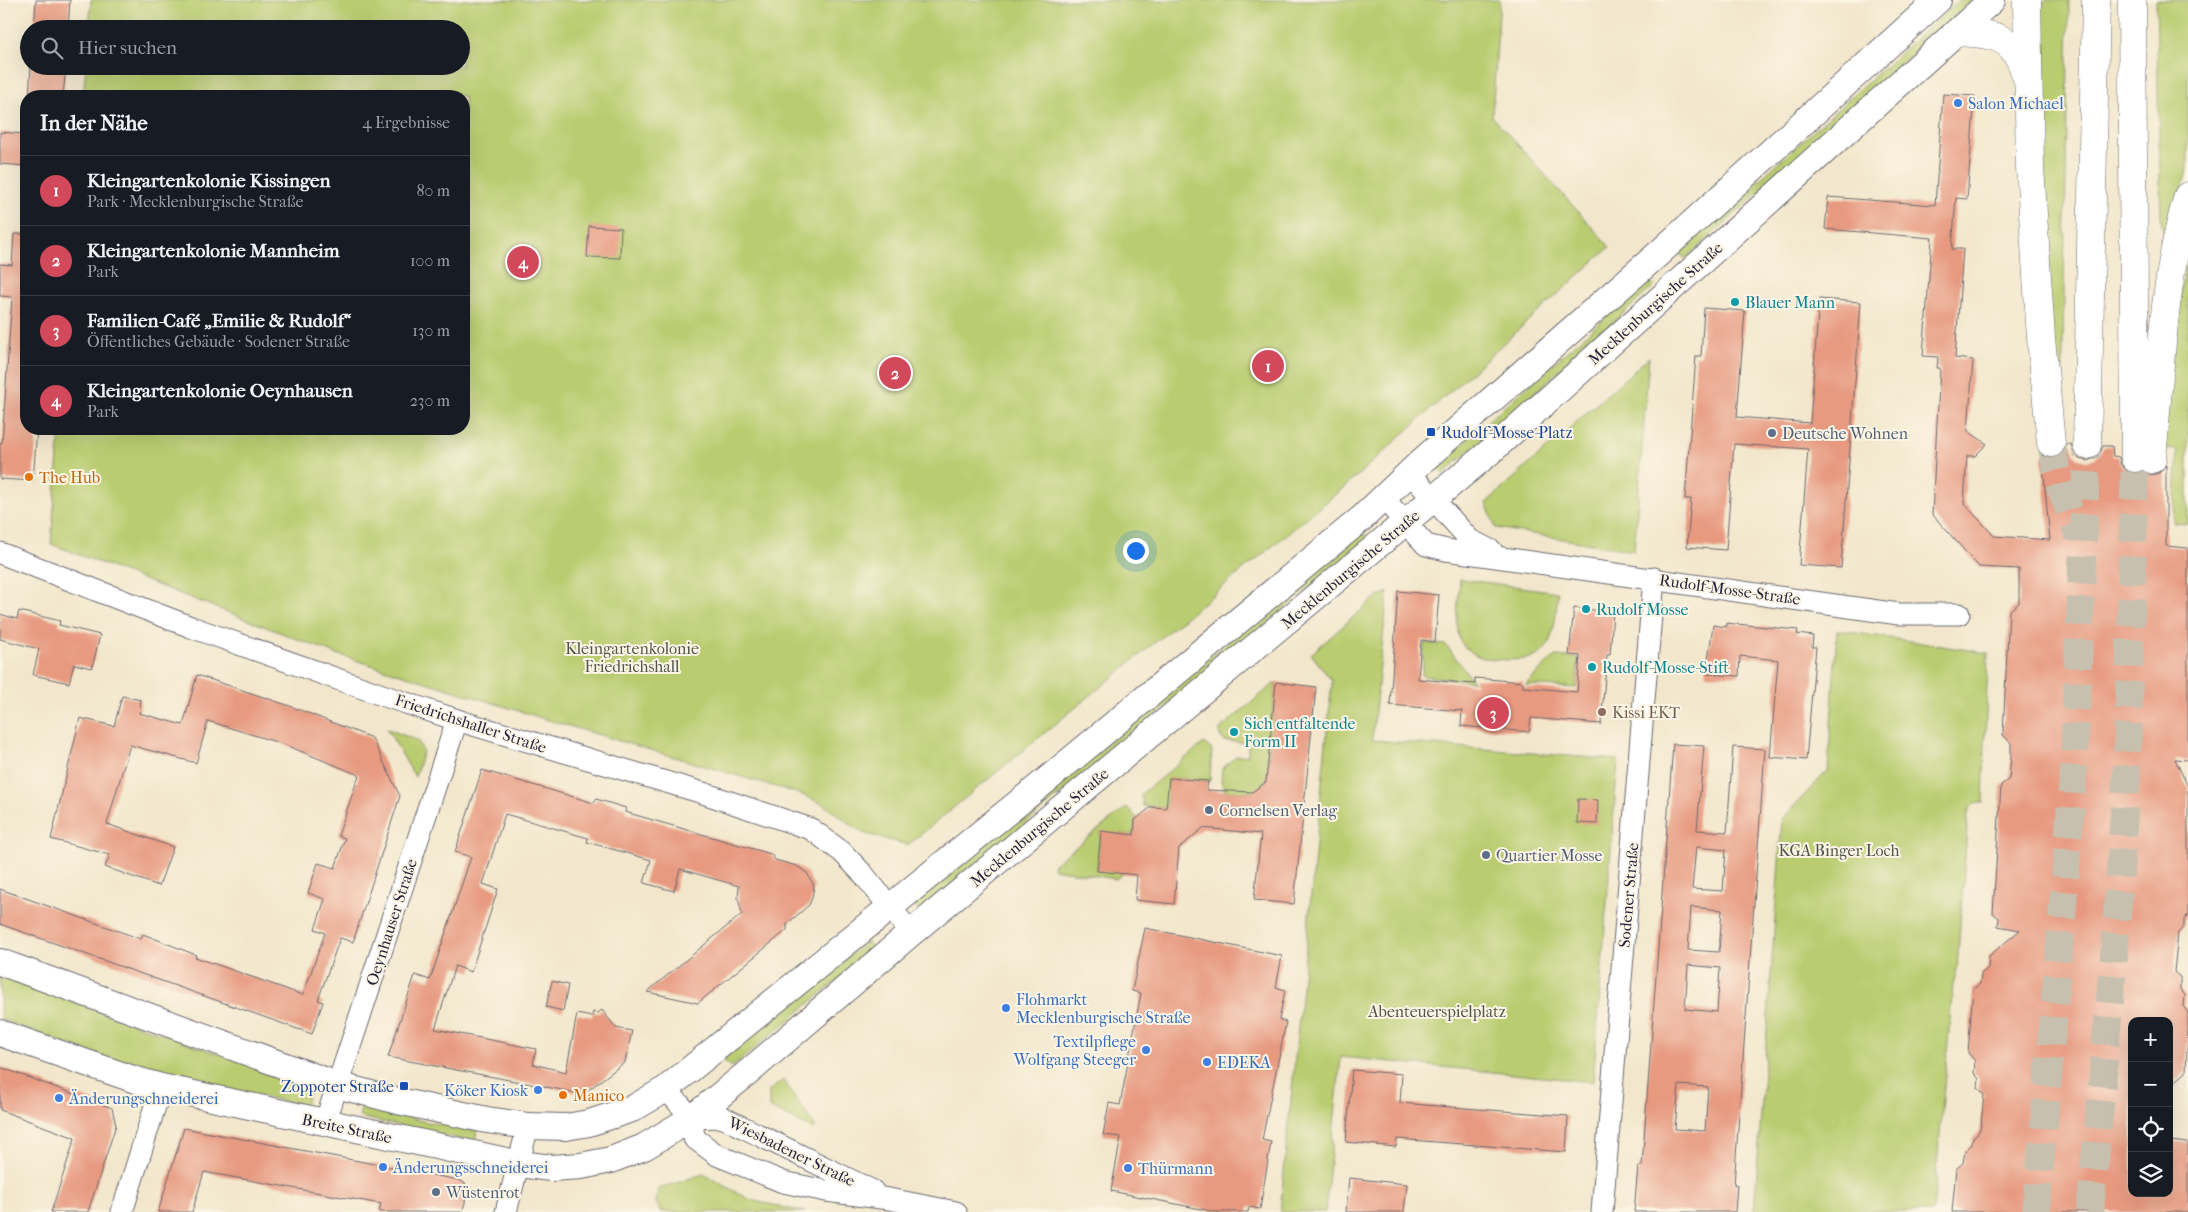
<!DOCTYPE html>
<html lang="de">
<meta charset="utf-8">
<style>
:root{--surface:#171b24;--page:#20242c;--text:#f1f3f6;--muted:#9ea1a6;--line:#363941;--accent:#d1495b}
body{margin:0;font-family:"IM FELL French Canon",serif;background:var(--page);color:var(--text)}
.controls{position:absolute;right:15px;bottom:15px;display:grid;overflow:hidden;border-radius:10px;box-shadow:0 5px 20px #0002}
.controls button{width:45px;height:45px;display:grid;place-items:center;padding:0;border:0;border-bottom:1px solid var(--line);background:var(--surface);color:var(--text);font:25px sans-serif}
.you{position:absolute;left:1135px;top:550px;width:18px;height:18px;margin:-12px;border:4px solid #fff;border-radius:50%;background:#1a73e8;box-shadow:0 0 0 8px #1a73e833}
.badge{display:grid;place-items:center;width:32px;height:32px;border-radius:50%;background:var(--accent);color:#fff;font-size:16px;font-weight:700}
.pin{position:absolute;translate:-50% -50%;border:2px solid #fff;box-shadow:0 1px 5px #0006}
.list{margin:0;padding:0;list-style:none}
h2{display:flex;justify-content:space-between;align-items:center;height:65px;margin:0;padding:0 20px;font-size:21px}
h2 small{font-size:16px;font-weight:400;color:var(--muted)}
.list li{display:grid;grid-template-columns:32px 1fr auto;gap:15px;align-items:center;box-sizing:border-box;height:70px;padding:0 20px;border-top:1px solid var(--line)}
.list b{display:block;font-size:19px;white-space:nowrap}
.list p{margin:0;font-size:16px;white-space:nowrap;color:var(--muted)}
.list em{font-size:16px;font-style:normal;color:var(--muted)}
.icon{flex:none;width:28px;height:28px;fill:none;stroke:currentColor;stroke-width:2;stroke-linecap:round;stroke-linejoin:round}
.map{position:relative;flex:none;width:2188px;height:1212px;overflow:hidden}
.search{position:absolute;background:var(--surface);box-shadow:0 5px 20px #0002;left:20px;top:20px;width:450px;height:55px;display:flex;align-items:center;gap:12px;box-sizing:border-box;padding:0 18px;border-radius:28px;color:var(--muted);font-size:19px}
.panel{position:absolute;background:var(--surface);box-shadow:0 5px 20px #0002;left:20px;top:90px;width:450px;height:345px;border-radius:20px}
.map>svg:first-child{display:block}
</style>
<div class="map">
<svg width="2188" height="1212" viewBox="0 0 2188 1212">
<rect width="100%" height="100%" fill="#fcf5e5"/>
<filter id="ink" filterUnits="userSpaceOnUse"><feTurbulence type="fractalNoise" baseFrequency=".02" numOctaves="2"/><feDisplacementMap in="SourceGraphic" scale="10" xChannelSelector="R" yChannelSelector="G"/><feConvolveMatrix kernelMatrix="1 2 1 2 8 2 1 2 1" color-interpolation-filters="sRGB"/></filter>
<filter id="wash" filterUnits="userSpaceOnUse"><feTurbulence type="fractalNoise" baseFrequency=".0096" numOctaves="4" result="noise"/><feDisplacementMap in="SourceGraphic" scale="20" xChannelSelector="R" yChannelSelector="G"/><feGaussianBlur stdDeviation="1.12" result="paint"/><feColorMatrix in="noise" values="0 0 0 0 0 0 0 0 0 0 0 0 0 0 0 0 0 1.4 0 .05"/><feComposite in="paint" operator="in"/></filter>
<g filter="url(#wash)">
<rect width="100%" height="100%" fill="#f2e7cc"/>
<g fill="#b9cc6f" stroke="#6e7755">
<path d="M 91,0 L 1500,0 L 1492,116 L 1610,247 L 1347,485 L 908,845 L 863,833 L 823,804 L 800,794 L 548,720 L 336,654 L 51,544 L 60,429 L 464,429 L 464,96 L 83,96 L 86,66 L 461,66 L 461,29 L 89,29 Z"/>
<path d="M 1959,0 L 1973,0 L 1685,259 L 1679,252 Z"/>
<path d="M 2046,0 L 2069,0 L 2062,405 L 2060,406 L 2050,341 L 2036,8 Z"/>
<path d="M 2156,0 L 2188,0 L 2188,167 L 2166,244 L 2161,221 Z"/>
<path d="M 2188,237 L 2188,524 L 2173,523 L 2178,450 L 2164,449 L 2164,422 Z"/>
<path d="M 1648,280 L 1654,286 L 1443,474 L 1436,467 Z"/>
<path d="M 1649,357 L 1634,551 L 1496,528 L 1486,503 Z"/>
<path d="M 1362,531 L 1368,539 L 919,912 L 913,904 Z"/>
<path d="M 1460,579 L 1558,592 C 1556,610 1556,642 1540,654 C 1530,662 1497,660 1484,658 C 1475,656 1464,649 1460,640 C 1454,625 1459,595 1460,579 Z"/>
<path d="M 1388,592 L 1372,740 L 1618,760 L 1593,1082 L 1341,1057 L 1325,1212 L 1280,1212 L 1332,681 L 1311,654 L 1374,599 Z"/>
<path d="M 1837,630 L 1988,653 L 1983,803 C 1975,803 1970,804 1968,813 L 1957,969 L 1953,985 L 1933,1212 L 1754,1212 L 1782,819 L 1828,770 Z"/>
<path d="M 1424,643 L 1446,645 L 1473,681 L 1422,676 Z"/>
<path d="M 1555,656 L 1579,658 L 1576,688 L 1525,685 Z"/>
<path d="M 1276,682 L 1266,782 L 1252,792 L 1225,791 L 1221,782 L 1222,769 L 1236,756 L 1248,755 L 1248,743 L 1224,741 L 1220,736 L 1220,729 Z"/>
<path d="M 387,729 L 417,740 L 423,751 L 415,777 Z"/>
<path d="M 1204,743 L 1212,750 L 1210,781 L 1169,778 L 1166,808 L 1143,806 L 1141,794 Z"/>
<path d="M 1127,807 L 1137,818 L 1135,820 L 1134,835 L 1101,832 L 1097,870 L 1123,873 L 1116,879 L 1054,869 L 1053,865 Z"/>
<path d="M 867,941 L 874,950 L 732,1067 L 722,1060 Z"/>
<path d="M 0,976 L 311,1087 L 305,1106 L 163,1074 L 102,1057 L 0,1019 Z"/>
<path d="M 783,1080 L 815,1126 L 815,1128 L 812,1129 L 769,1107 L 769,1091 Z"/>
<path d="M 362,1105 L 422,1121 L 477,1131 L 475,1142 L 359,1117 Z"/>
<path d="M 703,1174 L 751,1200 L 805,1212 L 661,1212 L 656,1202 L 658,1189 Z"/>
</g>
<g id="blocks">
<g fill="#e79a80" fill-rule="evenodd">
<path d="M 36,0 L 70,0 L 68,29 L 34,29 Z"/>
<path d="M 31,66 L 66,66 L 63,96 L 29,96 Z"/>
<path d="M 1943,94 L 1975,96 L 1967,199 L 1956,198 L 1952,249 L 1963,249 L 1955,358 L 1973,360 L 1968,431 L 1987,444 L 1975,456 L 1967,456 L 1964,503 L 1994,536 L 2050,540 L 2042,456 L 2052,459 L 2060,456 L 2065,450 L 2066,444 L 2071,444 L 2074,453 L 2079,459 L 2087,461 L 2095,458 L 2100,453 L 2103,446 L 2112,446 L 2113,456 L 2119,457 L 2121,465 L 2128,472 L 2136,474 L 2143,472 L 2151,475 L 2159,473 L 2166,465 L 2166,546 L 2188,548 L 2188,760 L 2175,759 L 2188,787 L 2188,915 L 2184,919 L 2184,926 L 2178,933 L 2174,972 L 2180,977 L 2180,989 L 2185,995 L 2184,1006 L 2188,1011 L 2188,1027 L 2186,1072 L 2169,1087 L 2169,1021 L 2132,1021 L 2132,1193 L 2169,1193 L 2169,1141 L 2188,1143 L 2188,1212 L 1952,1212 L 1956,1169 L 1963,1163 L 1965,1151 L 1972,1144 L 1973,1137 L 1979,1132 L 1981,1125 L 1984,1094 L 1978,1088 L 1979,1079 L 1974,1073 L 1975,1061 L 1968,1053 L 1973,989 L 1980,984 L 1981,974 L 1988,968 L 1989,956 L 2020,930 L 1998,926 L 1999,918 L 1993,913 L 2001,785 L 2009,779 L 2011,757 L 2011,743 L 2003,735 L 2009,611 L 2019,603 L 2019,569 L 1979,567 L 1932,514 L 1940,368 L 1937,368 L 1938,357 L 1923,356 L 1932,238 L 1825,229 L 1828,197 L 1935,205 Z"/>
<path d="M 0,132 L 26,134 L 26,166 L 0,164 Z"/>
<path d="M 589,226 L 621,228 L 620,258 L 587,257 Z"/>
<path d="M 14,234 L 26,234 L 26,429 L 37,429 L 33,481 L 0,479 L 0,443 L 2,443 L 12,297 L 0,296 L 0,264 L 12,265 Z"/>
<path d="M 1819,299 L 1861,302 L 1841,568 L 1799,565 L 1808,449 L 1734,444 L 1726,550 L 1687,547 L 1691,499 L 1685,499 L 1696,356 L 1701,356 L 1704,308 L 1745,311 L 1737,417 L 1810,423 Z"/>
<path d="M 1398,591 L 1439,595 L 1435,642 L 1421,640 L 1418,679 L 1475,684 L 1475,678 L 1523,682 L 1523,687 L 1577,692 L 1580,656 L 1569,655 L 1574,608 L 1613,612 L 1610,655 L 1607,655 L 1601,724 L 1531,718 L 1529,732 L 1461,726 L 1462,711 L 1390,705 Z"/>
<path d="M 19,611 L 60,621 L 59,625 L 100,635 L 92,668 L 74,664 L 69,683 L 33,675 L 39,649 L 0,639 L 0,614 L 17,619 Z"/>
<path d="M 1726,623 L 1798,630 L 1797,634 L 1813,636 L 1812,647 L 1816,647 L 1806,760 L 1770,757 L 1778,660 L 1740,656 L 1739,676 L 1706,674 L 1713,625 L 1726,627 Z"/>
<path d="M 197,675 L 287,705 L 372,738 L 400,796 L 353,942 L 340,938 L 318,1000 L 323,1002 L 312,1034 L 0,924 L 0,889 L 141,939 L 143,934 L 196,955 L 195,957 L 303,995 L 325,933 L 315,929 L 325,899 L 308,893 L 318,863 L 335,868 L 345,838 L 338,836 L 359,775 L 283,744 L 208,721 L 196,763 L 130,745 L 107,824 L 173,847 L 159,886 L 105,867 L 110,855 L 51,839 L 80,718 L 114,726 L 122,696 L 141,700 L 139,713 L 183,725 Z"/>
<path d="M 1276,682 L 1316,687 L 1294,904 L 1254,900 L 1261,834 L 1203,828 L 1179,848 L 1174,904 L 1135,900 L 1137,875 L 1097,871 L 1101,831 L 1134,835 L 1135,820 L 1151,807 L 1166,808 L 1169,778 L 1208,781 L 1207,790 L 1252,792 L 1266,782 Z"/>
<path d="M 1673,744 L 1704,746 L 1697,830 L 1727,832 L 1733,747 L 1765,749 L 1734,1185 L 1737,1185 L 1735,1212 L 1634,1212 L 1638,1166 L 1642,1166 ZM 1696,847 L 1726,850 L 1723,891 L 1692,889 ZM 1691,907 L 1722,910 L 1719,952 L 1688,950 ZM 1688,965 L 1720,968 L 1717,1012 L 1685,1009 ZM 1679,1085 L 1708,1087 L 1705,1131 L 1675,1129 Z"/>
<path d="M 482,770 L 594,803 L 596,799 L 626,808 L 625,812 L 771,854 L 775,860 L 797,866 L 807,873 L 814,886 L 812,898 L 809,905 L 787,924 L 787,930 L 698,1003 L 647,992 L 742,914 L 738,898 L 739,886 L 680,869 L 674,891 L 644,883 L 651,860 L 587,842 L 588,838 L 505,814 L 483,884 L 498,889 L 471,972 L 455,966 L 435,1029 L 536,1049 L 533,1064 L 566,1072 L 577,1014 L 592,1017 L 593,1012 L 598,1013 L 602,1010 L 616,1028 L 632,1031 L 625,1062 L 583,1094 L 388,1057 L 415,975 L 430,980 L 471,857 L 455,852 Z"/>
<path d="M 1578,799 L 1598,800 L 1597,824 L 1577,823 Z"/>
<path d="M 1145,928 L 1282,956 L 1276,987 L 1285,990 L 1279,1020 L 1286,1022 L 1262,1140 L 1271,1142 L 1260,1209 L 1249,1207 L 1248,1212 L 1216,1212 L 1111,1191 L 1121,1137 L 1103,1135 L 1109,1103 L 1120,1105 L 1141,993 L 1132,991 Z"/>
<path d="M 552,981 L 568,985 L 563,1011 L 546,1007 Z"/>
<path d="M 0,1067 L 112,1108 L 116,1125 L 88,1212 L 51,1212 L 75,1138 L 0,1110 Z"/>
<path d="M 1352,1070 L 1402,1074 L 1400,1103 L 1568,1116 L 1566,1152 L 1397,1139 L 1396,1147 L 1346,1142 Z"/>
<path d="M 184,1128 L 459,1180 L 466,1184 L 465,1203 L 462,1212 L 379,1212 L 381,1204 L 204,1172 L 192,1212 L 158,1212 Z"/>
<path d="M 1349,1178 L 1407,1184 L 1404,1212 L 1346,1212 Z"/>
</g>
</g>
</g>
<g filter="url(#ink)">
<use href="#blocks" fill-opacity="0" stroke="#6b676e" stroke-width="1"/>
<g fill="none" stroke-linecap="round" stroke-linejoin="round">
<g stroke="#c8c0af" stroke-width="28" stroke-dasharray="28 14" stroke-linecap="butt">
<path d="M 2051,443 L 2060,486 L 2079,536"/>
<path d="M 2036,1212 L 2060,942 L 2074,765 L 2087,445"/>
<path d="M 2090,1212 L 2115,945 L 2127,768 L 2135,458"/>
</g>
<g stroke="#6b676e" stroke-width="23">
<g id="minor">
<path d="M 1410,473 L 1470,540 L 1492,551"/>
<path d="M 1383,498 L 1426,545 L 1446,550 L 1899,614 L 1959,614"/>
<path d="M 0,553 L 191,627 L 385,696 L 463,722 L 703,793 L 811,829 L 842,852 L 863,874 L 911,933"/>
<path d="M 666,1089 L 692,1118 L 694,1138 L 717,1155 L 783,1182 L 826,1191 L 889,1199 L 956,1212"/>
<path d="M 692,1118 L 722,1117 L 873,1191"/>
<path d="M 325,1123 L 457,720"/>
<path d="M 122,1212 L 161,1087"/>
<path d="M 506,1212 L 528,1126"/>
<path d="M 1602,1212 L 1654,578"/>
</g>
</g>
<g stroke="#6b676e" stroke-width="28">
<g id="major">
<path d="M 0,962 L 337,1085 L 398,1101 L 487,1120 L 528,1126 L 566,1127 L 589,1123 L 632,1109 L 666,1089 L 1049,778 L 1362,518 L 1423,460 L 1658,254 L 1938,0"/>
<path d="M 0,1033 L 133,1079 L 161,1087 L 520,1164 L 551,1168 L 581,1166 L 611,1160 L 644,1147 L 692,1118 L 745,1075 L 911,933 L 1491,451 L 1992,0"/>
</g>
</g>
<g stroke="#6b676e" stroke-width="29">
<g id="highway">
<path d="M 2027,0 L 2030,167 L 2041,338 L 2051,443"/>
<path d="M 2132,0 L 2135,458"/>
<path d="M 1958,32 C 1995,34 2015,36 2026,76"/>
<path d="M 2087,445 L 2096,0"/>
<path d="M 2152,459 C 2160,374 2163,278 2188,196"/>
</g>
</g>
<use href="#minor" stroke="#fff" stroke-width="21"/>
<use href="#major" stroke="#fff" stroke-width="26"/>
<use href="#highway" stroke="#fff" stroke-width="28"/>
</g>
</g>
<g fill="#3f7fe0" stroke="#fcf5e5" stroke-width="2">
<circle cx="1958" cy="103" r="5"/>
<circle cx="1006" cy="1008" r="5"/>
<circle cx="1146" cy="1050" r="5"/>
<circle cx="1207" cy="1062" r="5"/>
<circle cx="538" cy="1090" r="5"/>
<circle cx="59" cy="1098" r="5"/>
<circle cx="383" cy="1167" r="5"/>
<circle cx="1128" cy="1168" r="5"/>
</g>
<g fill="#0f9aa8" stroke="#fcf5e5" stroke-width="2">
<circle cx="1735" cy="302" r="5"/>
<circle cx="1586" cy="609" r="5"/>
<circle cx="1592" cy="667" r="5"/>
<circle cx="1234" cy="732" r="5"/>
</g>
<g fill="#1a4fb4" stroke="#fcf5e5" stroke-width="2">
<rect x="1426" y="427" width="10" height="10" rx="2.5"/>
<rect x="399" y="1081" width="10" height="10" rx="2.5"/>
</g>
<g fill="#5c6f8a" stroke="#fcf5e5" stroke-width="2">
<circle cx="1772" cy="433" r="5"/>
<circle cx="1209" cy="810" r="5"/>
<circle cx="1486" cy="855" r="5"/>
<circle cx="436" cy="1192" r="5"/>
</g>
<g fill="#e8710a" stroke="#fcf5e5" stroke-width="2">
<circle cx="29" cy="477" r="5"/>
<circle cx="563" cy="1095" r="5"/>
</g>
<circle fill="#8d6e63" stroke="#fcf5e5" stroke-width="2" cx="1602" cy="712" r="5"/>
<g text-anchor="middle" stroke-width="4" stroke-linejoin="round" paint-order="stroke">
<g font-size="16" fill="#366cbe" stroke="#fcf5e5" text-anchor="start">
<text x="1968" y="109">Salon Michael</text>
<text x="1016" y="1005">Flohmarkt<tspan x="1016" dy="18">Mecklenburgische Straße</tspan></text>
<text x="1136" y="1047" text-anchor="end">Textilpflege<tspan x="1136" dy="18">Wolfgang Steeger</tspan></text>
<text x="1217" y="1068">EDEKA</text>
<text x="528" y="1096" text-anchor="end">Köker Kiosk</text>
<text x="69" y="1104">Änderungschneiderei</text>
<text x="393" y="1173">Änderungsschneiderei</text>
<text x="1138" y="1174">Thürmann</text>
</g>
<g font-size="16" fill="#0d838f" stroke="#fcf5e5" text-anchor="start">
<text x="1745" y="308">Blauer Mann</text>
<text x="1596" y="615">Rudolf Mosse</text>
<text x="1602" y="673">Rudolf-Mosse-Stift</text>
<text x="1244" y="729">Sich entfaltende<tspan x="1244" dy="18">Form II</tspan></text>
</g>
<g font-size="16" fill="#22223b" stroke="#fcf5e5">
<text transform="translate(1655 303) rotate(-42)" y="6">Mecklenburgische Straße</text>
<text transform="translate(1350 569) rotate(-40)" y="6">Mecklenburgische Straße</text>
<text transform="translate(1730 589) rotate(8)" y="6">Rudolf-Mosse-Straße</text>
<text transform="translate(471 723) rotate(18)" y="6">Friedrichshaller Straße</text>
<text transform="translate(1039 827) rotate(-40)" y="6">Mecklenburgische Straße</text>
<text transform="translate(1628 895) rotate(-85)" y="6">Sodener Straße</text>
<text transform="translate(391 922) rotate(-72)" y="6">Oeynhauser Straße</text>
<text transform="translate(347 1128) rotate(12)" y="6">Breite Straße</text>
<text transform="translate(792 1151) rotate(26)" y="6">Wiesbadener Straße</text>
</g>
<g font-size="16" fill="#164399" stroke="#fcf5e5" text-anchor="start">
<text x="1441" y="438">Rudolf-Mosse-Platz</text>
<text x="394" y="1092" text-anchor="end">Zoppoter Straße</text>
</g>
<g font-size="16" fill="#4e5e75" stroke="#fcf5e5" text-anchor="start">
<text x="1782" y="439">Deutsche Wohnen</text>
<text x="1219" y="816">Cornelsen Verlag</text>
<text x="1496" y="861">Quartier Mosse</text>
<text x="446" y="1198">Wüstenrot</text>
</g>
<g font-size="16" fill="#c56008" stroke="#fcf5e5" text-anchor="start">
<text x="39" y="483">The Hub</text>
<text x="573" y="1101">Manico</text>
</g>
<g font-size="16" fill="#4f554b" stroke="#fcf5e5">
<text x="632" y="654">Kleingartenkolonie<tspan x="632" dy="18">Friedrichshall</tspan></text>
<text x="1839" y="856">KGA Binger Loch</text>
<text x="1437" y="1017">Abenteuerspielplatz</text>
</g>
<g font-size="16" fill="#785e54" stroke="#fcf5e5" text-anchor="start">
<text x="1612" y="718">Kissi EKT</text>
</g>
</g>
</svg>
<div class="controls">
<button>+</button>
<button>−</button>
<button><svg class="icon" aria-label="locate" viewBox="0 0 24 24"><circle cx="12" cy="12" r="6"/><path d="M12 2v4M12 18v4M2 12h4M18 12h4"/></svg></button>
<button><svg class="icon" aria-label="layers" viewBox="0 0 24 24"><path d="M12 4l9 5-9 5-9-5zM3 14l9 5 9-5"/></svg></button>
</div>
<div class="you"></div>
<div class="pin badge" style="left:1268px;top:366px">1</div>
<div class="pin badge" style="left:895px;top:373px">2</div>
<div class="pin badge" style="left:1493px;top:713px">3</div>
<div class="pin badge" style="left:523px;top:262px">4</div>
<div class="search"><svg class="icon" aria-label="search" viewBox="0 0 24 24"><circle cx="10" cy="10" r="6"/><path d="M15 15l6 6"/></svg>Hier suchen</div>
<section class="panel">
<h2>In der Nähe<small>4 Ergebnisse</small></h2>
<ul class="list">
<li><span class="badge">1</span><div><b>Kleingartenkolonie Kissingen</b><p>Park · Mecklenburgische Straße</p></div><em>80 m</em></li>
<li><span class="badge">2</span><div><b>Kleingartenkolonie Mannheim</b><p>Park</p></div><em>100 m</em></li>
<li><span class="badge">3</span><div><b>Familien-Café „Emilie &amp; Rudolf“</b><p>Öffentliches Gebäude · Sodener Straße</p></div><em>130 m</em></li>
<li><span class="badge">4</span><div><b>Kleingartenkolonie Oeynhausen</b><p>Park</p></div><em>230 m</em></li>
</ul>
</section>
</div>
